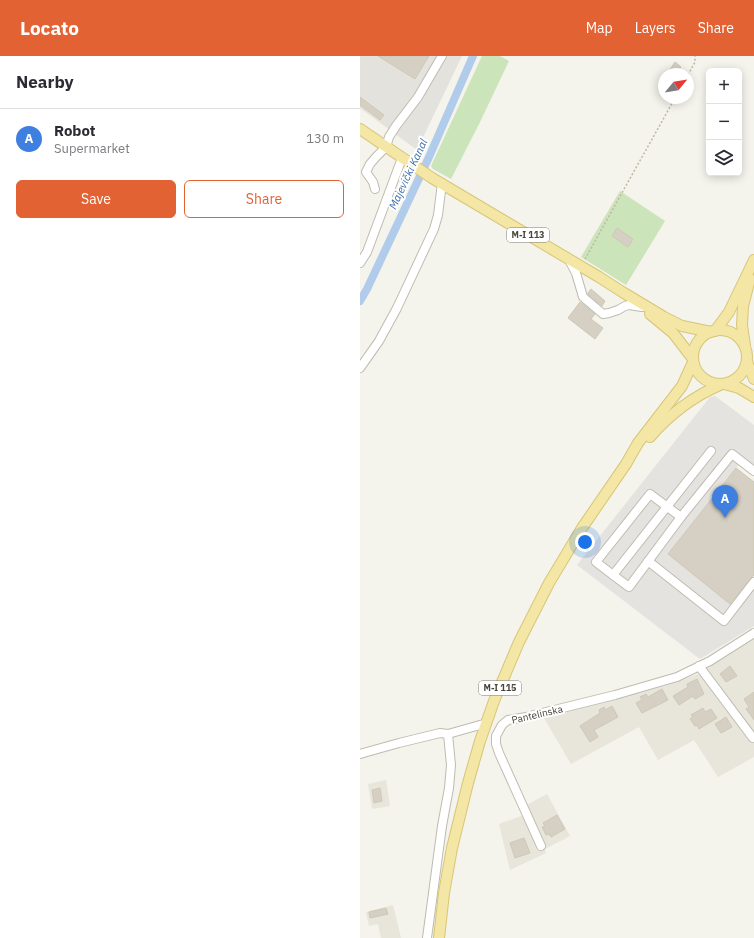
<!DOCTYPE html>
<meta charset="utf-8">
<style>
:root{--surface:#fff;--page:#f7f7f7;--text:#2b2b33;--muted:#7c7c81;--line:#e1e1e2;--accent:#e36234}
body{margin:0;font-family:"IBM Plex Sans",sans-serif;background:var(--page);color:var(--text)}
.controls{position:absolute;right:12px;top:12px;display:grid;overflow:hidden;border-radius:6px;box-shadow:0 2px 10px #0003}
.controls button{width:36px;height:36px;display:grid;place-items:center;padding:0;border:0;border-bottom:1px solid var(--line);background:var(--surface);color:var(--text);font:20px sans-serif}
.compass{position:absolute;left:298px;top:12px;width:36px;height:36px;border-radius:50%;background:var(--surface);box-shadow:0 2px 10px #0003;rotate:60deg}
.you{position:absolute;left:225px;top:486px;width:14px;height:14px;margin:-10px;border:3px solid #fff;border-radius:50%;background:#1a73e8;box-shadow:0 0 0 6px #1a73e833}
.badge{display:grid;place-items:center;width:26px;height:26px;border-radius:50%;background:var(--accent);color:#fff;font-size:13px;font-weight:700}
.pin{position:absolute;translate:-50% -33px;filter:drop-shadow(0 1px 2px #0008)}
.pin::after{content:'';position:absolute;top:21px;width:14px;height:12px;background:inherit;clip-path:polygon(0 0,100% 0,50% 100%)}
.list{margin:0;padding:0;list-style:none}
h2{display:flex;justify-content:space-between;align-items:center;height:52px;margin:0;padding:0 16px;font-size:17px}
h2 small{font-size:13px;font-weight:400;color:var(--muted)}
.list li{display:grid;grid-template-columns:26px 1fr auto;gap:12px;align-items:center;box-sizing:border-box;height:60px;padding:0 16px;border-top:1px solid var(--line)}
.list b{display:block;font-size:15px;white-space:nowrap}
.list p{margin:0;font-size:13px;white-space:nowrap;color:var(--muted)}
.list em{font-size:13px;font-style:normal;color:var(--muted)}
.actions{display:flex;gap:8px;padding:12px 16px}
.actions a{flex:1;padding:9px 0;border:1px solid var(--accent);border-radius:6px;text-align:center;font-size:14px;color:var(--accent)}
.actions .main{background:var(--accent);color:#fff}
.icon{flex:none;width:22px;height:22px;fill:none;stroke:currentColor;stroke-width:2;stroke-linecap:round;stroke-linejoin:round}
.map{position:relative;flex:none;width:394px;height:882px;overflow:hidden}
header{display:flex;align-items:center;gap:24px;box-sizing:border-box;height:56px;padding:0 20px;background:var(--accent);color:#fff}
header strong{font-size:19px}
nav{display:flex;gap:22px;margin-inline-start:auto;font-size:14px}
main{display:flex}
aside{flex:1;background:var(--surface)}
.map>svg:first-child{display:block}
</style>
<header>
<strong>Locato</strong>
<nav><a>Map</a><a>Layers</a><a>Share</a></nav>
</header>
<main>
<aside>
<h2>Nearby<small></small></h2>
<ul class="list">
<li><span class="badge" style="background:#3f7fe0">A</span><div><b>Robot</b><p>Supermarket</p></div><em>130 m</em></li>
</ul>
<div class="actions"><a class="main">Save</a><a>Share</a></div>
</aside>
<div class="map">
<svg width="394" height="882" viewBox="0 0 394 882">
<rect width="100%" height="100%" fill="#f4f3ec"/>
<g fill="#e8e5db">
<path d="M 394,582 L 394,701 L 358,721 L 334,684 L 298,704 L 279,671 L 211,708 L 184,662 L 305,630 L 336,619 Z"/>
<path d="M 26,724 L 30,750 L 12,753 L 8,728 Z"/>
<path d="M 187,738 L 210,780 L 185,793 L 186,797 L 150,814 L 139,768 L 164,759 L 161,752 Z"/>
<path d="M 33,849 L 41,882 L 21,882 L 18,868 L 9,870 L 6,856 Z"/>
</g>
<path fill="#e4e2dd" d="M 0,0 L 102,0 L 57,94 L 0,52 Z"/>
<g fill="#cce4ba">
<path d="M 122,0 L 140,0 L 149,5 L 120,66 L 91,123 L 73,113 L 71,110 Z"/>
<path d="M 260,135 L 305,165 L 266,229 L 221,201 Z"/>
</g>
<path fill="#e4e3e0" d="M 355,340 L 394,369 L 394,411 L 383,403 L 308,498 L 370,548 L 387,527 L 394,533 L 394,570 L 340,603 L 217,509 L 350,341 Z"/>
<g fill="none" stroke-linecap="round" stroke-linejoin="round">
<path stroke="#b0ccea" stroke-width="8" d="M 0,245 L 7,233 L 69,101 L 113,0"/>
</g>
<g fill="#d5d0c3" stroke="#cfc8b6">
<path d="M 18,0 L 69,0 L 55,23 Z"/>
<path d="M 315,6 L 321,11 L 317,18 L 307,18 Z"/>
<path d="M 0,41 L 24,59 L 20,64 L 0,49 Z"/>
<path d="M 257,172 L 273,183 L 268,191 L 252,180 Z"/>
<path d="M 231,233 L 245,245 L 242,250 L 228,238 L 228,237 Z"/>
<path d="M 220,246 L 235,258 L 231,263 L 243,272 L 235,283 L 208,262 Z"/>
<path d="M 376,412 L 394,426 L 394,519 L 390,523 L 370,548 L 308,498 Z"/>
<path d="M 370,610 L 377,620 L 366,626 L 360,618 Z"/>
<path d="M 337,623 L 344,638 L 335,643 L 333,640 L 319,649 L 313,640 L 328,631 L 327,628 Z"/>
<path d="M 302,633 L 308,644 L 282,657 L 276,647 L 282,644 L 280,641 L 286,638 L 288,641 Z"/>
<path d="M 394,636 L 394,664 L 386,653 L 389,651 L 384,643 Z"/>
<path d="M 252,650 L 258,661 L 234,674 L 238,681 L 230,686 L 220,670 L 240,657 L 239,654 L 244,651 L 245,654 Z"/>
<path d="M 343,652 L 345,656 L 351,653 L 357,662 L 339,673 L 337,669 L 335,670 L 330,663 L 333,661 L 331,659 Z"/>
<path d="M 366,661 L 372,671 L 361,677 L 355,668 Z"/>
<path d="M 20,732 L 22,745 L 14,747 L 12,734 Z"/>
<path d="M 197,759 L 205,773 L 191,781 L 189,778 L 186,779 L 182,771 L 185,770 L 183,767 Z"/>
<path d="M 164,782 L 170,797 L 155,802 L 150,787 Z"/>
<path d="M 26,852 L 28,858 L 10,862 L 9,856 Z"/>
</g>
<g fill="none" stroke-linecap="round" stroke-linejoin="round">
<g stroke="#bfbbaf" stroke-width="10">
<g id="minor">
<path d="M 15,133 L 13,126 L 6,116 L 10,108 L 16,101 L 26,91 L 29,81 L 36,70 L 58,41 L 82,0"/>
<path d="M 208,202 L 216,217 L 223,241 L 243,258 L 249,257 L 258,254 L 265,250 L 269,249 L 282,251"/>
<path d="M 0,207 L 7,196 L 42,102"/>
<path d="M 0,312 L 19,285 L 37,252 L 74,173 L 78,159 L 82,127"/>
<path d="M 351,395 L 253,519 L 236,506 L 290,438 L 321,461 L 372,398 L 394,415"/>
<path d="M 288,505 L 364,565 L 394,526"/>
<path d="M 253,519 L 269,531 L 321,461"/>
<path d="M 339,610 L 393,682"/>
<path d="M 0,698 L 39,687 L 80,677 L 88,678 L 127,667"/>
<path d="M 181,790 L 139,697 L 136,688 L 136,680 L 142,669 L 148,664 L 166,661 L 255,639 L 317,621 L 350,605 L 394,577"/>
<path d="M 67,882 L 82,770 L 89,732 L 91,709 L 88,678"/>
</g>
</g>
<g stroke="#d8c576" stroke-width="12">
<g id="major">
<path d="M 0,73 L 72,122 L 239,221 L 264,237 L 304,261 L 322,270 L 351,276"/>
<path d="M 290,258 L 313,277 L 333,303"/>
<circle cx="360" cy="301" r="27"/>
<path d="M 355,275 L 369,256 L 394,204"/>
<path d="M 385,290 L 382,269 L 383,250 L 390,223"/>
<path d="M 387,306 L 394,323"/>
<path d="M 364,328 L 379,332 L 394,341"/>
<path d="M 290,381 C 310,358 332,341 360,329"/>
<path d="M 79,882 L 84,837 L 92,792 L 108,727 L 120,685 L 134,645 L 159,586 L 189,527 L 222,472 L 266,408 L 278,387 L 322,330 L 333,306"/>
</g>
</g>
<g stroke="#bfb8a2" stroke-width="1.5" stroke-dasharray="2 2" stroke-linecap="butt">
<path d="M 328,19 L 335,6 L 335,0"/>
<path d="M 225,203 L 315,42"/>
</g>
<use href="#minor" stroke="#fff" stroke-width="8"/>
<use href="#major" stroke="#f4e6a5" stroke-width="10"/>
</g>
<g text-anchor="middle" stroke-width="4" stroke-linejoin="round" paint-order="stroke">
<g fill="#fff" stroke="#7f7c75" stroke-width="1">
<rect x="147" y="172" width="42" height="14" rx="3"/>
<rect x="119" y="625" width="42" height="14" rx="3"/>
</g>
<g font-size="9" font-weight="bold" fill="#48443a">
<text x="168" y="182">M-I 113</text>
<text x="140" y="635">M-I 115</text>
</g>
<g font-size="10" fill="#48443a" stroke="#fff">
<text transform="translate(177 658) rotate(-13)" y="4">Pantelinska</text>
</g>
<g font-size="11" font-style="italic" fill="#3e70aa" stroke="#fff">
<text transform="translate(48 118) rotate(-65)" y="4">Majevički Kanal</text>
</g>
</g>
</svg>
<div class="controls">
<button>+</button>
<button>−</button>
<button><svg class="icon" aria-label="layers" viewBox="0 0 24 24"><path d="M12 4l9 5-9 5-9-5zM3 14l9 5 9-5"/></svg></button>
</div>
<svg class="compass" viewBox="-18 -18 36 36"><path d="M0-13l5 13h-10z" fill="#e53935"/><path d="M0 13l5-13h-10z" fill="#7c7c81"/></svg>
<div class="you"></div>
<div class="pin badge" style="left:365px;top:462px;background:#3f7fe0">A</div>
</div>
</main>
